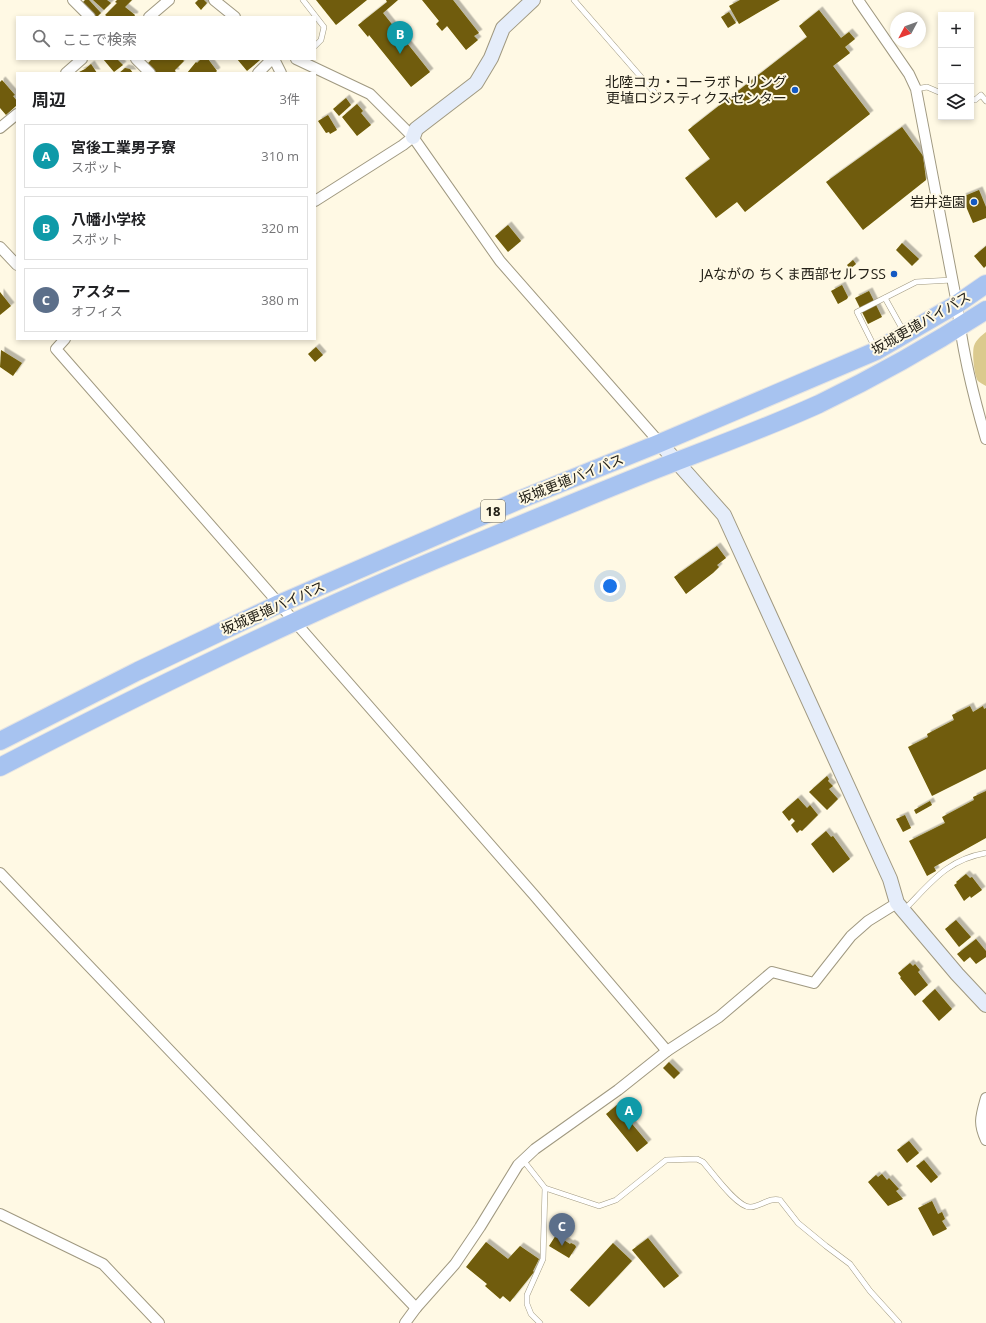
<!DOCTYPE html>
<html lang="ja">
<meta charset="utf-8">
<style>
:root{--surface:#fff;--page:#f2f2f2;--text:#202124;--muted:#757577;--line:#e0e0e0;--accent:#1359c3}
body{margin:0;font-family:"Open Sans","Noto Sans JP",sans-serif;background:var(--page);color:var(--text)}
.controls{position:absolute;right:12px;top:12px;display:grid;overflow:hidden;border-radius:0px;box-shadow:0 2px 6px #0003}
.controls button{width:36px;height:36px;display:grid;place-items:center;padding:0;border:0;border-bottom:1px solid var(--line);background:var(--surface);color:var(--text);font:20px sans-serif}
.compass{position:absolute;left:890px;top:12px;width:36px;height:36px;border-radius:50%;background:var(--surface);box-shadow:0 2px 6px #0003;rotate:229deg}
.you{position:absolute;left:610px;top:586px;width:14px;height:14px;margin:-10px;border:3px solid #fff;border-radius:50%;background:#1a73e8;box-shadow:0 0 0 6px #1a73e833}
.badge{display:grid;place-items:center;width:26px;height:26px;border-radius:50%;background:var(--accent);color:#fff;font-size:13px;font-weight:700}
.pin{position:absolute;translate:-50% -33px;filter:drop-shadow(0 1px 2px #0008)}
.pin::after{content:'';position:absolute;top:21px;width:14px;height:12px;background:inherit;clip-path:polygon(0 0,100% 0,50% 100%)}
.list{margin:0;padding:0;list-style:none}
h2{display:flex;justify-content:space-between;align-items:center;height:52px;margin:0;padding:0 16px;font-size:17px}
h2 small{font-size:13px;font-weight:400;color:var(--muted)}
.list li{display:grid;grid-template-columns:26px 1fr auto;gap:12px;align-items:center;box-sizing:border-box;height:64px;margin:0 8px 8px;padding:0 8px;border:1px solid var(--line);border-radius:0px}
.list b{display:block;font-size:15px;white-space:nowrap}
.list p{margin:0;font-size:13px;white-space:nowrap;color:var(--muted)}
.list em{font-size:13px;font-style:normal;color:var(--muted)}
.icon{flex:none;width:22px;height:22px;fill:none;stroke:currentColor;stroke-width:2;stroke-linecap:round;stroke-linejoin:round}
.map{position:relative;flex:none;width:986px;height:1323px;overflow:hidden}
.search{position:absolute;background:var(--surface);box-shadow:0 2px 6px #0003;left:16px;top:16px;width:300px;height:44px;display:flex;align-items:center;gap:10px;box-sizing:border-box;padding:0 14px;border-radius:0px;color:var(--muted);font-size:15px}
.panel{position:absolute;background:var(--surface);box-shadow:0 2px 6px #0003;left:16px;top:72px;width:300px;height:268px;border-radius:0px}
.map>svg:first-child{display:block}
</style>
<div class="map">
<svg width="986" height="1323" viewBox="0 0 986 1323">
<defs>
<filter id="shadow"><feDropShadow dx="3.5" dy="-3.5" stdDeviation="0" flood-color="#0004"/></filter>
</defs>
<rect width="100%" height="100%" fill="#fff9e4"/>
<path fill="#dbca8e" d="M 986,332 L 986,386 C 983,384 980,383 978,381 C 974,375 972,352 974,346 C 976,340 981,336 986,332 Z"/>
<g fill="#6f5c07" filter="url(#shadow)">
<path d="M 85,0 L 89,0 L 101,13 L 97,17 L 95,17 L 82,3 Z"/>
<path d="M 93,0 L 107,0 L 111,3 L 104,10 Z"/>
<path d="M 117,0 L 132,0 L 125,7 L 135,15 L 134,17 L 108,17 L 105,15 L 117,3 L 115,2 Z"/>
<path d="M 198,0 L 204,0 L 207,3 L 201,10 L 195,3 Z"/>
<path d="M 316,0 L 367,0 L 336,25 Z"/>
<path d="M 386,0 L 398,0 L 383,13 L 430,72 L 411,87 L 369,35 L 368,37 L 358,25 L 387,2 Z"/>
<path d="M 422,0 L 453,0 L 479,33 L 474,36 L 478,40 L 466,50 L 447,26 L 442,31 L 436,24 L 439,21 Z"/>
<path d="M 740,0 L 780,0 L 739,24 L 729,6 Z"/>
<path d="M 819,10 L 841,38 L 849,32 L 855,39 L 845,47 L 850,53 L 833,66 L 870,114 L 745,212 L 737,202 L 716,218 L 685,178 L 710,159 L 688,130 L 807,37 L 799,26 Z"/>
<path d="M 729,12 L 736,23 L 728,28 L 721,17 Z"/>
<path d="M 103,59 L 117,59 L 123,65 L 114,72 Z"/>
<path d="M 152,59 L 182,59 L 184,61 L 175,70 L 176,73 L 157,73 L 147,64 Z"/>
<path d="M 201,59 L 208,59 L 217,71 L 215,73 L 187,73 L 196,62 L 197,63 Z"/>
<path d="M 237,59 L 259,59 L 260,60 L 247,71 Z"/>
<path d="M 91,64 L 97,73 L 79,72 L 85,69 Z"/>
<path d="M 125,68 L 130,69 L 133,73 L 119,73 Z"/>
<path d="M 2,80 L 15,95 L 13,96 L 17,101 L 17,105 L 6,115 L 0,108 L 0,82 Z"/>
<path d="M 346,98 L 351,105 L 339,116 L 333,109 Z"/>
<path d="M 357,104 L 363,111 L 361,113 L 371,125 L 357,136 L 342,117 Z"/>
<path d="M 328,115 L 337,130 L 330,134 L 329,132 L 326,133 L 318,121 Z"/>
<path d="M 902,127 L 923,156 L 926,180 L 863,230 L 826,182 Z"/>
<path d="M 979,190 L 986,207 L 986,218 L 973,223 L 962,197 Z"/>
<path d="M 508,225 L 521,241 L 508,252 L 495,236 Z"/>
<path d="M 902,243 L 919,259 L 912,266 L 896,250 Z"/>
<path d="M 986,246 L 986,266 L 984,268 L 974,256 Z"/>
<path d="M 853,260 L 856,264 L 850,269 L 847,265 Z"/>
<path d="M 842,285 L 848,297 L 847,299 L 838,304 L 831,291 Z"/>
<path d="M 869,291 L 882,317 L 868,324 L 855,298 Z"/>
<path d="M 0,292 L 11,306 L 0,315 Z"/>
<path d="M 316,347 L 323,355 L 315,362 L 308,354 Z"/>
<path d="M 1,350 L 22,363 L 13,376 L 0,367 Z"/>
<path d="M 717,546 L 726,558 L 717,565 L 719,567 L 713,573 L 686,594 L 674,577 Z"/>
<path d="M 970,706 L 973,712 L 983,706 L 984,709 L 986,708 L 986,769 L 932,796 L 908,747 L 928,737 L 927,734 L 954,720 L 952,715 Z"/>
<path d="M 827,776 L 829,779 L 828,781 L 833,786 L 829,789 L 838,799 L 827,810 L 809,792 Z"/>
<path d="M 986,791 L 986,838 L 934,867 L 936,871 L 927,876 L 909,841 L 945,823 L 942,817 L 974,800 L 973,797 Z"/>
<path d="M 798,798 L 807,808 L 810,805 L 818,815 L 802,831 L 800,830 L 797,833 L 791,825 L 795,821 L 792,818 L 789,821 L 782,812 Z"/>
<path d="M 930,801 L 932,805 L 916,814 L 914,810 Z"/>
<path d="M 905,815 L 911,828 L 903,832 L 896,819 Z"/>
<path d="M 826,831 L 831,837 L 833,836 L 850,859 L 833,873 L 811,844 Z"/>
<path d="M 966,874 L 970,878 L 972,877 L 982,890 L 971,898 L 970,896 L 964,901 L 954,885 L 957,883 L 956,882 Z"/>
<path d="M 956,920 L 971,937 L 959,947 L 945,929 Z"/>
<path d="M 976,939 L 986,951 L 986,957 L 976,964 L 970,957 L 964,962 L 957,954 Z"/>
<path d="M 910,963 L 913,966 L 915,964 L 920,970 L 918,972 L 928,985 L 915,996 L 900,978 L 901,977 L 898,973 Z"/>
<path d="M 935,989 L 952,1009 L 939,1021 L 922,1001 Z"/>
<path d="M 669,1062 L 680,1073 L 674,1079 L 663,1068 Z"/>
<path d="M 617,1105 L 623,1113 L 626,1110 L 630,1115 L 627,1118 L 648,1143 L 637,1152 L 606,1114 Z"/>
<path d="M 909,1141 L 919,1153 L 907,1163 L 897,1150 Z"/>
<path d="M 924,1160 L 938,1177 L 931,1183 L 916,1166 Z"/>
<path d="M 882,1174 L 887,1180 L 889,1178 L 899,1189 L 896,1191 L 903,1199 L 888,1206 L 868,1182 L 876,1175 L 878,1177 Z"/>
<path d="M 932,1201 L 938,1214 L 942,1212 L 945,1219 L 942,1221 L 947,1229 L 933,1236 L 918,1208 Z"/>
<path d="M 556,1235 L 570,1244 L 571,1243 L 575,1245 L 576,1247 L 569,1258 L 549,1246 Z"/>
<path d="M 648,1238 L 679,1276 L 664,1288 L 632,1250 Z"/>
<path d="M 486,1242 L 508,1259 L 520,1246 L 539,1259 L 533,1271 L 534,1272 L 510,1302 L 503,1296 L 500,1299 L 485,1286 L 487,1284 L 466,1267 Z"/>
<path d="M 613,1243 L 632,1261 L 589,1307 L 570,1290 Z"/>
</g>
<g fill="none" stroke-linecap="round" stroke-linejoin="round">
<g stroke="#a09981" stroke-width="6">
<g id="lane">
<path d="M 303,0 L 324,27 L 321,40 L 315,46"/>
<path d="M 574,0 L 654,92"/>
<path d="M 916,89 L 927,87 L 941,93"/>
<path d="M 971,99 L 975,100 L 981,95 L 986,101"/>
<path d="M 885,298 L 904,332"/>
<path d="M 875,348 L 857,312 L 916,282 L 952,280"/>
<path d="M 904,910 C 931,883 946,860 986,853"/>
<path d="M 523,1160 L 545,1188 L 543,1259 L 527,1295 L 527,1304 L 531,1314 L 540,1323"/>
<path d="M 545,1188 L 599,1206 L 616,1200 L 666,1160 L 697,1159 L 703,1162 C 712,1172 738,1209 751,1207 C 761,1206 770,1197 780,1200 L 798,1223 L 826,1246 L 850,1264 L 870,1291 L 899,1323"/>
</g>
</g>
<g stroke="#a09981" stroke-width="12">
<g id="street">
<path d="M 73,0 L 90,17"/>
<path d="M 214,0 L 235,17"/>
<path d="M 858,0 L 909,74 L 916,89 L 957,304 C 962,350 973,395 986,439"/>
<path d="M 149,17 L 169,0"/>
<path d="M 136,59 L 150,73"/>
<path d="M 274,59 L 281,73"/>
<path d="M 296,59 L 370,94 L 413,137 L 500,261 L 660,443"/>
<path d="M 66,73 L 82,59"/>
<path d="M 258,73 L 272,59"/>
<path d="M 0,128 L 17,114"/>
<path d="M 315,201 L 403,145 L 413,137"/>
<path d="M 0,247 L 17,265"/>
<path d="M 65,339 L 56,349 L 534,895 L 667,1051 L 719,1017 L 772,972 L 814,983 L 851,936 L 868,921 L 897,903"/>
<path d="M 0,873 L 416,1308"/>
<path d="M 986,1098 C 981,1116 978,1123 986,1140"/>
<path d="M 0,1214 L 103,1264 L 159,1323"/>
<path d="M 405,1323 L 416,1308 L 455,1264 L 480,1227 L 518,1165 L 535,1149 L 618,1090 L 667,1051"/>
</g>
</g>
<g stroke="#a09981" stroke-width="16">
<g id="secondary">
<path d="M 413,137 L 416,129 L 476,83 L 491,58 L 503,28 L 533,0"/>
<path d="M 660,443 L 724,515 L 890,879 L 897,903 L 957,974 L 986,1005"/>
</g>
</g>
<g stroke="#e5e4e3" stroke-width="20">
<g id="highway">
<path d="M 0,741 L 138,671 L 279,604 L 524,498 L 660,443 L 876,351 L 957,304 L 986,284"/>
<path d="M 0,767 C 150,689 303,614 459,550 C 525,523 591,495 657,469 C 711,448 766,428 819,404 C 877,376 932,345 986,310"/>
</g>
</g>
<use href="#lane" stroke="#fff" stroke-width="5"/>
<use href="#street" stroke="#fff" stroke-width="10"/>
<use href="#secondary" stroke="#e5edfa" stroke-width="14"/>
<use href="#highway" stroke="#a7c3f0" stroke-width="18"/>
</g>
<g fill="#1359c3" stroke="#fff9e4" stroke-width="1.5">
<circle cx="795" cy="90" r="4"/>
<circle cx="974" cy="202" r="4"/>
<circle cx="894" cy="274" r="4"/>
</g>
<g text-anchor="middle" stroke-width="4" stroke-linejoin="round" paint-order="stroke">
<rect fill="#fff9e4" stroke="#666255" stroke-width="1" x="481" y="500" width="24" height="22" rx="3"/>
<g font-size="13" font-weight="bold" fill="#242118">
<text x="493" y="516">18</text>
</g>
<g font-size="14" fill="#242118" stroke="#fff9e4" text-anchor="end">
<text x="787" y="87">北陸コカ・コーラボトリング<tspan x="787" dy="16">更埴ロジスティクスセンター</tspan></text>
<text x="966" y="207">岩井造園</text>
<text x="886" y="279">JAながの ちくま西部セルフSS</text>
</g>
<g font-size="14" fill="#242118" stroke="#fff9e4">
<text transform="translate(921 323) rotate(-30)" y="5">坂城更埴バイパス</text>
<text transform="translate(571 479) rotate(-22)" y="5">坂城更埴バイパス</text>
<text transform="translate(273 608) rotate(-24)" y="5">坂城更埴バイパス</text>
</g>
</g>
</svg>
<div class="controls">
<button>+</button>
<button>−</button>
<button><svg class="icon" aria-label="layers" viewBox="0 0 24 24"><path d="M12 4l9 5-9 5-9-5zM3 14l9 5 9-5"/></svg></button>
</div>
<svg class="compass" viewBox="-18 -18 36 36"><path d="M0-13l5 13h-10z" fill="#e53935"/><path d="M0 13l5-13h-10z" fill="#757577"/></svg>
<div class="you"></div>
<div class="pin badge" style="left:629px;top:1130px;background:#0f9aa8">A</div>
<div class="pin badge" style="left:400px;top:54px;background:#0f9aa8">B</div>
<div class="pin badge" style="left:562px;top:1246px;background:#5c6f8a">C</div>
<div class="search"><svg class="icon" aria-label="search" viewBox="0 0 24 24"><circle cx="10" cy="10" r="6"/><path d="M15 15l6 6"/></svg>ここで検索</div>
<section class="panel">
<h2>周辺<small>3件</small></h2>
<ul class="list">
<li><span class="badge" style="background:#0f9aa8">A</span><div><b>宮後工業男子寮</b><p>スポット</p></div><em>310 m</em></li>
<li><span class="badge" style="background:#0f9aa8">B</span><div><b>八幡小学校</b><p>スポット</p></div><em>320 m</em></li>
<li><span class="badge" style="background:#5c6f8a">C</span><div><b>アスター</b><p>オフィス</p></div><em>380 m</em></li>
</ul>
</section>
</div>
